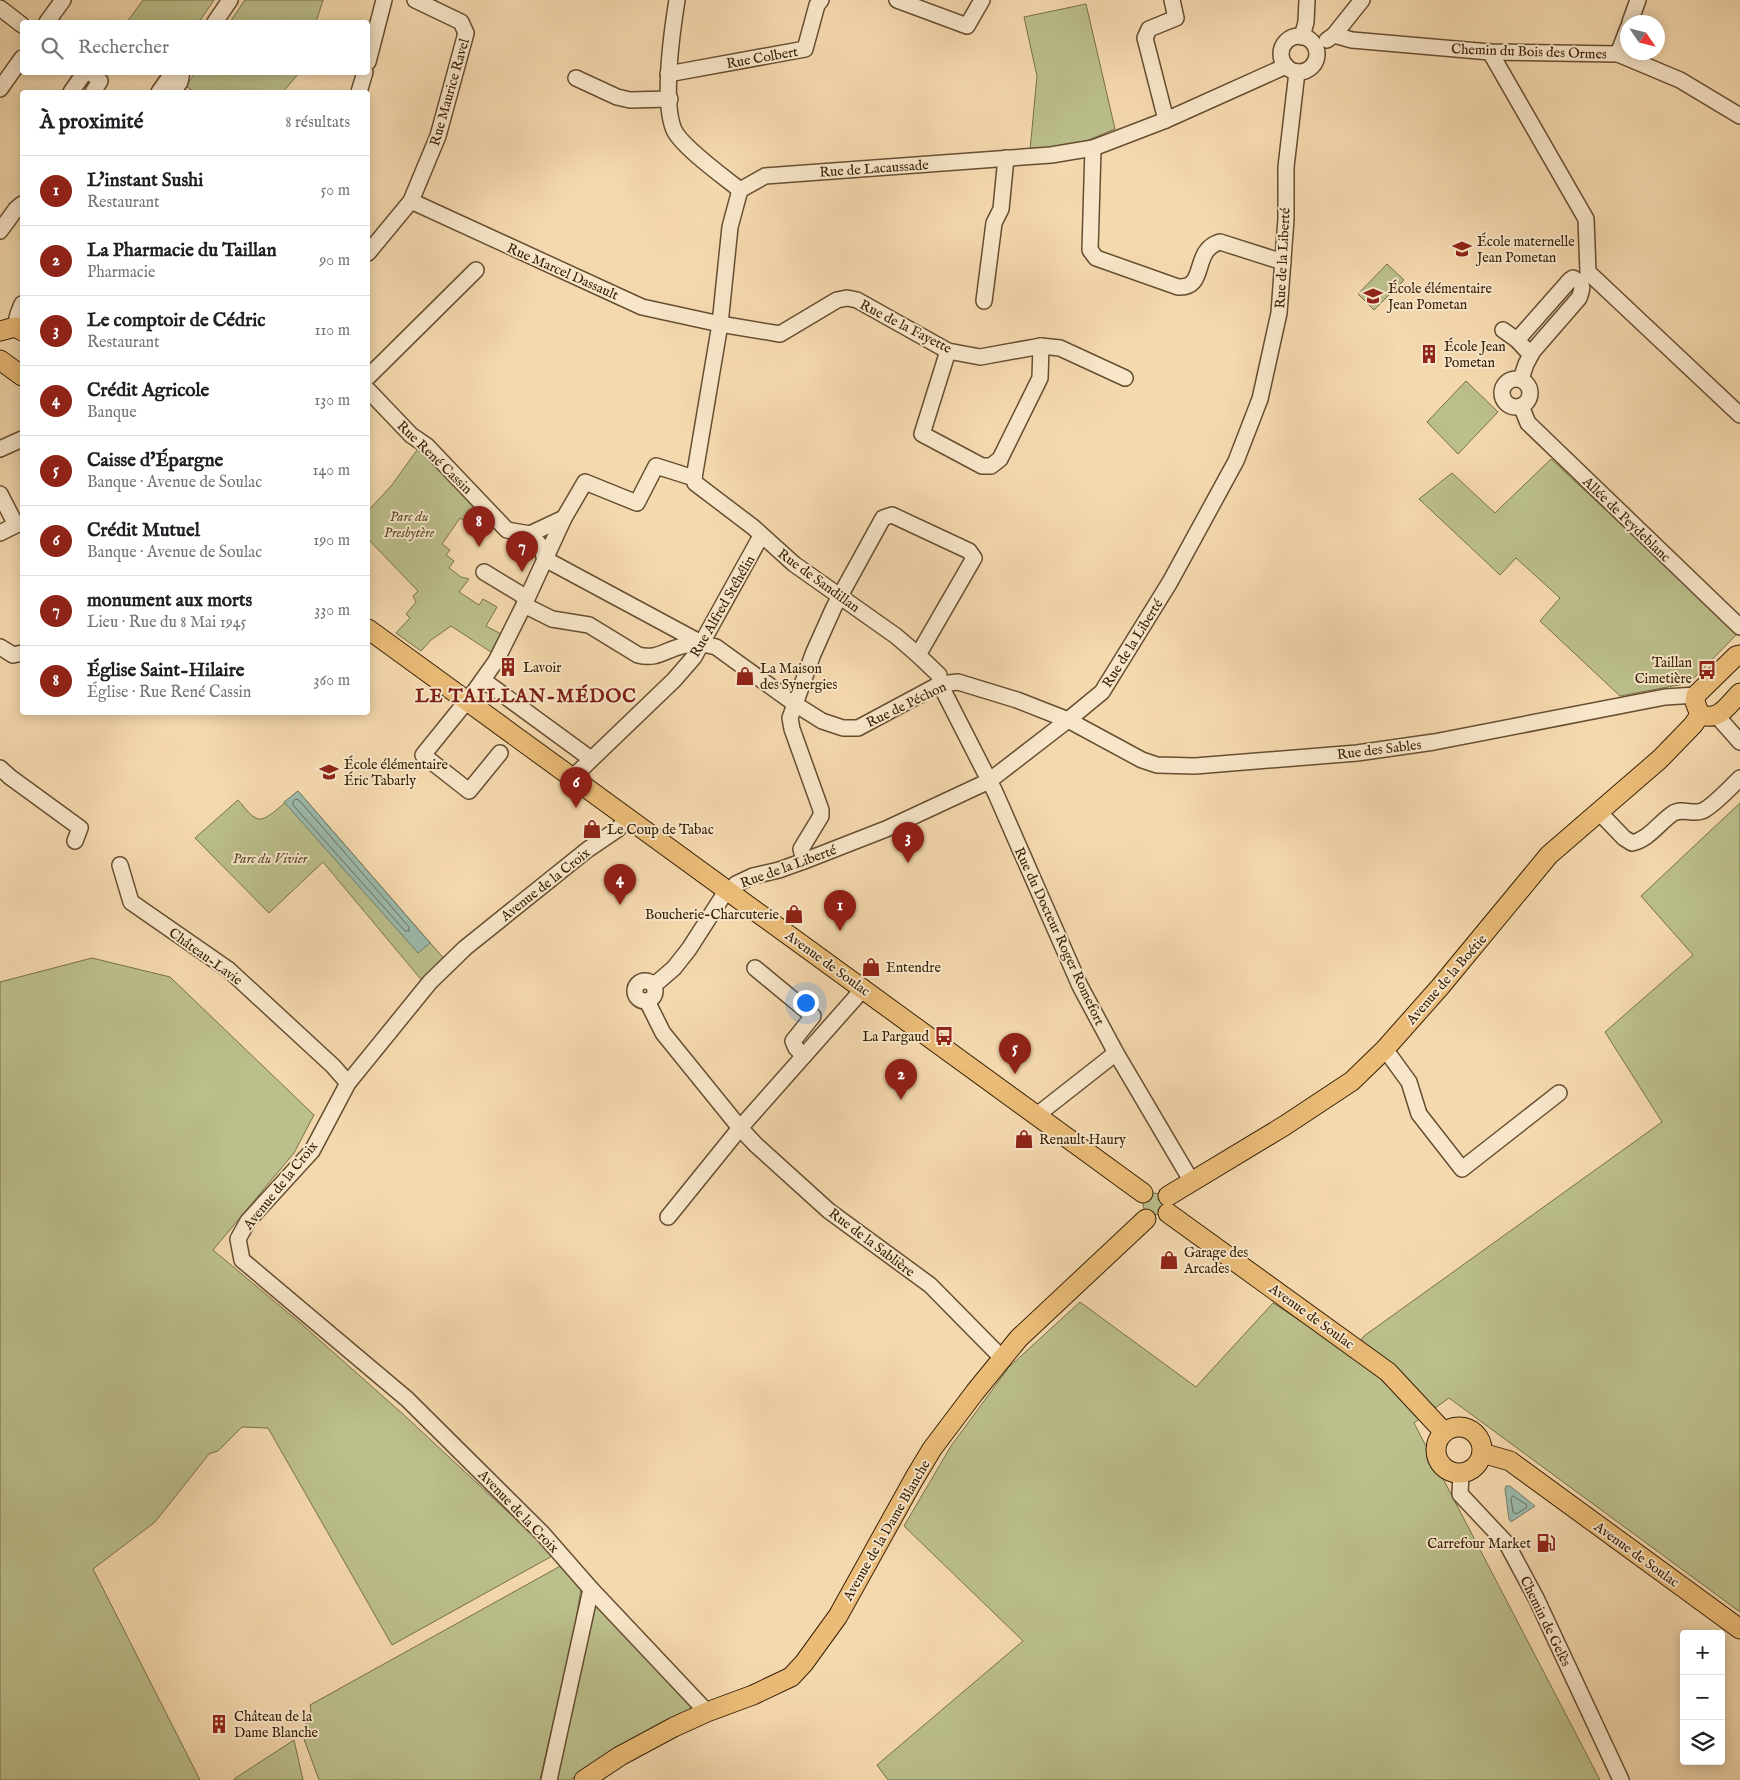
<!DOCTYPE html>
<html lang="fr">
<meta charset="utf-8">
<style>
:root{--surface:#fff;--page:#f6f6f6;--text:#202124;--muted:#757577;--line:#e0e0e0;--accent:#8f2418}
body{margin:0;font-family:"IM FELL English",serif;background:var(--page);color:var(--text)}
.controls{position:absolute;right:15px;bottom:15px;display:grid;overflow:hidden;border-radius:5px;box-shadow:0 2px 12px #0003}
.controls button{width:45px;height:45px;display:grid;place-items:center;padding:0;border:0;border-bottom:1px solid var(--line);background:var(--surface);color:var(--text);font:25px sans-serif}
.compass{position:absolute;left:1620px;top:15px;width:45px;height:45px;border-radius:50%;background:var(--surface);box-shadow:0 2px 12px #0003;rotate:125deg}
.you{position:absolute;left:805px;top:1002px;width:18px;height:18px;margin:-12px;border:4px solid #fff;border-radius:50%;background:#1a73e8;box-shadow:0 0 0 8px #1a73e833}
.badge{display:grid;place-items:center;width:32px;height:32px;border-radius:50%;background:var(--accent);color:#fff;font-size:16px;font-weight:700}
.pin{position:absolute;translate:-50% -41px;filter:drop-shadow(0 1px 2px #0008)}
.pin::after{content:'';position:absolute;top:26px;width:18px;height:15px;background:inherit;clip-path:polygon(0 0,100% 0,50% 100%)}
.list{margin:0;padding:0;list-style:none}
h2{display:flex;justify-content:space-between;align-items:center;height:65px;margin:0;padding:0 20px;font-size:21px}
h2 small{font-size:16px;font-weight:400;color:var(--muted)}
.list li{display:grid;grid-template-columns:32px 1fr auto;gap:15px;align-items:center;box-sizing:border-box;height:70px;padding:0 20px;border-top:1px solid var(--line)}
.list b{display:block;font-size:19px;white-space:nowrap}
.list p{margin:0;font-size:16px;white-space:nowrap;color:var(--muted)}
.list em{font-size:16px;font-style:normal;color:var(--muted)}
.icon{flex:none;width:28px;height:28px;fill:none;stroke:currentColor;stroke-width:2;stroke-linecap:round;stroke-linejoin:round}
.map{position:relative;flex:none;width:1740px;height:1780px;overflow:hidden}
.search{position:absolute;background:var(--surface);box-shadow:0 2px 12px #0003;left:20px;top:20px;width:350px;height:55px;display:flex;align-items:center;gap:12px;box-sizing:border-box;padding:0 18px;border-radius:5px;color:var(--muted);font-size:19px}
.panel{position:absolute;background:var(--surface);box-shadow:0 2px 12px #0003;left:20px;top:90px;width:350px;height:625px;border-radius:5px}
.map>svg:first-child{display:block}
</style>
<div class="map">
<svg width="1740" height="1780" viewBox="0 0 1740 1780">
<rect width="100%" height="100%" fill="#f5d9ae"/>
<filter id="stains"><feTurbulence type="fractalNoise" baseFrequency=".004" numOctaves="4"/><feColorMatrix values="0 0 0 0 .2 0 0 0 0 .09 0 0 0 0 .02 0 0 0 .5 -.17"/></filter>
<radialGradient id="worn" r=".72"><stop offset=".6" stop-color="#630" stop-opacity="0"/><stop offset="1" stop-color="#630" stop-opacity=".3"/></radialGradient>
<g fill="#bbbf8b" stroke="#797049">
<path d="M 143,0 L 214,0 L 199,22 L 127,22 Z"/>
<path d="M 245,0 L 323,0 L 316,22 L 230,22 Z"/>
<path d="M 1086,4 L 1115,129 L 1086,141 L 1067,146 L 1030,150 L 1037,76 L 1024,17 Z"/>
<path d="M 195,73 L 299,73 L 283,92 L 194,92 L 186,86 Z"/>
<path d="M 1387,264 L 1404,280 L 1374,310 L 1358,294 Z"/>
<path d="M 1466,381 L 1498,412 L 1458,454 L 1427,422 Z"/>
<path d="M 422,443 L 486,515 L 476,529 L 460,518 L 442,544 L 450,550 L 446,555 L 454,561 L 449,568 L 461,577 L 469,579 L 459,592 L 479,605 L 483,599 L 497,607 L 486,626 L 501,634 L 491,652 L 451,626 L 431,640 L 421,651 L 396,633 L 410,618 L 406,614 L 416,602 L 413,596 L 418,591 L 368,539 L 368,511 L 392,485 Z"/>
<path d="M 1551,459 L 1738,633 L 1689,683 L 1620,696 L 1540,621 L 1560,598 L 1516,558 L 1500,575 L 1419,499 L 1452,473 L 1495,513 Z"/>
<path d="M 298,791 L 446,961 L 424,983 L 323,862 L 269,913 L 195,838 L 238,800 C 243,805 251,818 259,819 C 268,821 290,797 298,791 Z"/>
<path d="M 1740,803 L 1740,1612 L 1449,1398 L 1414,1423 L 1600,1780 L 888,1780 L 877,1765 L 1023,1641 L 904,1526 L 951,1446 L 1009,1367 L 1080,1302 L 1196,1387 L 1273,1303 L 1351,1354 L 1364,1336 L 1662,1122 L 1605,1032 L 1693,955 L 1641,896 Z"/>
<path d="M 92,958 L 170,977 L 314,1115 L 294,1153 L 213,1250 L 298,1321 L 404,1415 L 554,1555 L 392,1645 L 268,1428 L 242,1427 L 218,1451 L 209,1454 L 155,1522 L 93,1569 L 200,1780 L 0,1780 L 0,982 Z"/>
<circle cx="1154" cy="1204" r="11"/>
<path d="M 564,1564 L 581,1588 L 575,1626 L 540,1780 L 319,1780 L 301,1731 C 307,1723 313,1714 310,1705 Z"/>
<path d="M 598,1602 L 692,1704 L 690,1713 L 600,1762 L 570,1780 L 552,1780 L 589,1608 Z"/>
<path d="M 294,1740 L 303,1780 L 234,1780 L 234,1779 Z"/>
</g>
<g fill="#9cbaac" stroke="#747c6a">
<path d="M 298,791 L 430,943 L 418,953 L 284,802 Z"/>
<path d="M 1506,1486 L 1510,1486 L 1535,1506 L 1511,1522 L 1509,1519 L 1505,1489 Z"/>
</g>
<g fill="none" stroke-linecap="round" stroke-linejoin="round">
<g stroke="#6a6d5a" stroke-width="1">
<path d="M 296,799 L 299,800 L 409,927 L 409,931 L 405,931 L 293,805 L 293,802 Z"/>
<path d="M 1513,1496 L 1527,1505 L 1526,1508 L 1516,1514 L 1513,1512 L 1511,1499 Z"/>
</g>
<g stroke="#664e31" stroke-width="18">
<g id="minor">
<path d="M 677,0 C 672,31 662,102 674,130 C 682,147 724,177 740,190"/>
<path d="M 897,0 L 967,26 L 982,0"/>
<path d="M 0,8 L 22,25"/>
<path d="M 47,22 L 63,0"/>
<path d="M 215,22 L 230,0"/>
<path d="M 1630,22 L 1638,0"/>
<path d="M 1334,35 L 1352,40 L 1490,52 L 1618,54 L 1680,80 L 1740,116"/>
<circle cx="1299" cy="54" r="18"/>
<path d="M 1302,37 L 1306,22 L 1307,0"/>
<path d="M 1327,40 L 1334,35 L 1362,0"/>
<path d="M 1490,52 L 1586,219 L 1588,272 L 1740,415"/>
<path d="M 1618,54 L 1628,28"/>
<path d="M 368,62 L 384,0"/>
<path d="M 90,72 L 100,81 L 93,92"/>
<path d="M 668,74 L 805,49 L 817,5 L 821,0"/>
<path d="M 576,78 L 617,97 L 630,100 L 670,99"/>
<path d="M 0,89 L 22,58"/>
<path d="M 71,92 L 85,72"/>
<path d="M 159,92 L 171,75 L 175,72"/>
<path d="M 173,92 L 180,82 L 182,72"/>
<path d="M 359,92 L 365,72"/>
<path d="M 1166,120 L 1145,38 L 1149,29 L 1176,18 L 1172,0"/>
<path d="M 1093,148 L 1090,250 L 1096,258 L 1178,287 C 1208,289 1191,250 1220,242 L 1283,262"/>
<path d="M 411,201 L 642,307 L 720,324 L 780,334 L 837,300 L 847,298 L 857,300 L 948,351 L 980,357 L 1041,346 L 1060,348 L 1125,378"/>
<path d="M 0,231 L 16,209 L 22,204"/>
<path d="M 368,253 L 411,201 L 438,136 L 466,33 L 461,22 L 415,0"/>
<path d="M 984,301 L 994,223 L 1001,209 L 1006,158"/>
<path d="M 15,327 L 18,314 L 22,304"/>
<path d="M 1503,330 L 1517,340"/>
<path d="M 948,351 L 922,434 L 982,466 L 991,466 L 1000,459 L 1040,378 L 1041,346"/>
<path d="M 368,377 L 476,270"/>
<circle cx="1516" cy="393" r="14"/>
<path d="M 1521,379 L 1526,364 L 1533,351 L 1579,298 C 1583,288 1584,283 1573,278 L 1570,280 L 1517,340 L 1531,355"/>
<path d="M 368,390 L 411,435 L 427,446 L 507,530 L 530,534 L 540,545 L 545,559 L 703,644 L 716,647 L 795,704 L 822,721 L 843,728 L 858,728 L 940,684 L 958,682 L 1017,700 L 1068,720 L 1142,760 L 1157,765 L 1195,766 L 1357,753 L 1434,742 L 1665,697 L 1696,695"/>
<path d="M 1521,406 L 1528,423 L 1740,627"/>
<path d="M 0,449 L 22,439"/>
<path d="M 694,478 L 695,483 L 753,527 L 794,564 L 896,636 L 918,655 L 939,675 L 940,684 L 946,696 L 995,792 L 1080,986 L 1116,1053 L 1192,1182"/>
<path d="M 694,478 L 720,324 L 730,227 L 740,190 L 765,176 L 1051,155 L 1093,148 L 1166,120 L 1286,66"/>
<path d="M 0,494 L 16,525 L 0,533"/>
<path d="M 530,534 L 564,518"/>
<path d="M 484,572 L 527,598"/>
<path d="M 524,605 L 552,619 L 589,625 L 638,655 C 657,660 665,650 682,646 C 688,644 696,644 703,644"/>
<path d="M 0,647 L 13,655 L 22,653"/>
<path d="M 483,680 L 591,759"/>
<path d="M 1717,716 L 1740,742"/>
<path d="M 500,753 L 469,791 L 423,755 L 474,692 L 496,661 L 524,605 L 564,518 L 585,482 L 637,503 L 656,466 L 694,478"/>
<path d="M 0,768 L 10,777 L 80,828 L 75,841"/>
<path d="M 572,778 L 674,680 L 694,657 L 761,536"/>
<path d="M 1598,811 L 1624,838 L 1632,843 C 1649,839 1658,824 1672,814 C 1682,807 1692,815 1702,811 C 1711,808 1732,786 1740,778"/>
<path d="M 628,818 L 618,829 L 587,850 L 465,948 L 430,982 L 348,1083 L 312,1151 L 248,1221 L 238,1239 L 242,1260 L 407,1399 L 542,1533 L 591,1589 L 707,1712"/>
<path d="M 804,861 L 801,849 L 821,816 L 821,810 L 792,729 L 790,718 L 813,654 L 834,607 L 883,518 L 892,515 L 969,551 L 974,558 L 918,655"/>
<path d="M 120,865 L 131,902 L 229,970 L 333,1066 L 348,1083"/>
<path d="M 755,968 L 813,1016 L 793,1041 L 796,1048 L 804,1056"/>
<circle cx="645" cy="991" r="10"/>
<path d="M 653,984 L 659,981 L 674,968 L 689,949 L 723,896 L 736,884 L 753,876 L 779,870 L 804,861 L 886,829 L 989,781 L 1068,720 L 1102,692 L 1170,582 L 1236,461 L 1260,399 L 1279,313 L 1286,219 L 1286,167 L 1297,72"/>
<path d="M 647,1001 L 663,1033 L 740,1128 L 756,1145 L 829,1211 L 930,1285 L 1002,1358"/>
<path d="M 1385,1049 L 1409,1082 L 1419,1114 L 1462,1169 L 1559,1093"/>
<path d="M 1037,1115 L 1116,1053"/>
<path d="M 668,1217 L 740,1128 L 864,988"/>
<path d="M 1461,1473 L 1460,1494 L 1507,1544 L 1536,1598 L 1621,1780"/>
<path d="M 549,1780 L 591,1589"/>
</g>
</g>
<g stroke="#372007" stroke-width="21">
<g id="major">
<path d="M 0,331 L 15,327 L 22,331"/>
<path d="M 0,360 L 22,376"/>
<path d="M 368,629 L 1143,1193"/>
<path d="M 1700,715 L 1695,702 L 1696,695 L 1736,656 L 1740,655"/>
<path d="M 1700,715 C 1720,721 1727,706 1740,693"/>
<path d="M 1168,1196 L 1284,1126 L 1352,1081 L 1385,1049 L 1440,987 L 1549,855 L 1660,759 L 1693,725 L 1700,715"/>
<path d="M 1168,1213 L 1388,1372 L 1444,1432"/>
<circle cx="1459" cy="1450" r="23"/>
<path d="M 1482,1453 L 1510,1461 L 1740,1629"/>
<path d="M 584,1780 L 620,1756 L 674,1727 L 707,1712 L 753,1695 L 791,1677 L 804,1663 L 838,1616 L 914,1479 L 932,1449 L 975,1392 L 1019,1338 L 1146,1219"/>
</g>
</g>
<use href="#minor" stroke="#f8e6ca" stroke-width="15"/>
<use href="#major" stroke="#eabc77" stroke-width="19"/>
</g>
<defs>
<g id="school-bare" transform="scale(1.5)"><path d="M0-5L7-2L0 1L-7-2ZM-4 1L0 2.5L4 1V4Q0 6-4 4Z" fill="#8f2418" stroke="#f8e6ca" stroke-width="2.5" paint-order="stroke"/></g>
<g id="building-bare" transform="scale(1.5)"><path d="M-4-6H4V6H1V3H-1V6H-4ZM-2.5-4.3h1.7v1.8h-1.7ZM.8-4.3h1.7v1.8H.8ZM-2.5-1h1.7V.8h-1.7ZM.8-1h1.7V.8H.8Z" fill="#8f2418" stroke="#f8e6ca" stroke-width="2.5" paint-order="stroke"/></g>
<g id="bus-bare" transform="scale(1.5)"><path d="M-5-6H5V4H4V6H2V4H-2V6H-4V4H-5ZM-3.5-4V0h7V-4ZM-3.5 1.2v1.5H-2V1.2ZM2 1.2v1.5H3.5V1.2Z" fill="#8f2418" stroke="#f8e6ca" stroke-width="2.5" paint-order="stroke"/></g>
<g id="shop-bare" transform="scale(1.5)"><path d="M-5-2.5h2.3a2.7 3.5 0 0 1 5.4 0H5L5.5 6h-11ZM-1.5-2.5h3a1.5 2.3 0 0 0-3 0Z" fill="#8f2418" stroke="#f8e6ca" stroke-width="2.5" paint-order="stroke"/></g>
<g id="fuel-bare" transform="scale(1.5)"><path d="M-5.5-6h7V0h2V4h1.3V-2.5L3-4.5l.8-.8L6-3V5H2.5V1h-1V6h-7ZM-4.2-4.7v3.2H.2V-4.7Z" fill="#8f2418" stroke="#f8e6ca" stroke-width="2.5" paint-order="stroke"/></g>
</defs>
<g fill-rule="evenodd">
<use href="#school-bare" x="1462" y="249"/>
<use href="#school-bare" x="1373" y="296"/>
<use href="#building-bare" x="1429" y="354"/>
<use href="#building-bare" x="508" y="667"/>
<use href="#bus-bare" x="1707" y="670"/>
<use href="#shop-bare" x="745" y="676"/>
<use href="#school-bare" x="329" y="772"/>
<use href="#shop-bare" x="592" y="829"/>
<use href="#shop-bare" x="794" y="914"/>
<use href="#shop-bare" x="871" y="967"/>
<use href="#bus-bare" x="944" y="1036"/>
<use href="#shop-bare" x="1024" y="1139"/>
<use href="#shop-bare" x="1169" y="1260"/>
<use href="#fuel-bare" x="1546" y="1543"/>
<use href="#building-bare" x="219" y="1724"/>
</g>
<g text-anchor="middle" stroke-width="4" stroke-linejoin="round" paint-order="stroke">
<g font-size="14" fill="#372007" stroke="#f8e6ca">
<text transform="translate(1529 51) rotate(2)" y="5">Chemin du Bois des Ormes</text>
<text transform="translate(762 57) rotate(-10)" y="5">Rue Colbert</text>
<text transform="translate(449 92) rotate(-74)" y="5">Rue Maurice Ravel</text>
<text transform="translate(874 168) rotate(-4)" y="5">Rue de Lacaussade</text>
<text transform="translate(1282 258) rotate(-87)" y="5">Rue de la Liberté</text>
<text transform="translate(563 271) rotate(24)" y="5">Rue Marcel Dassault</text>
<text transform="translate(906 326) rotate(27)" y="5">Rue de la Fayette</text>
<text transform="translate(435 457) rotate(44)" y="5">Rue René Cassin</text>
<text transform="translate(1627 519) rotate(44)" y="5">Allée de Peydeblanc</text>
<text transform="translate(819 580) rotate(36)" y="5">Rue de Sandillan</text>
<text transform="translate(722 606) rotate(-60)" y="5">Rue Alfred Stéhélin</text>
<text transform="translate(1132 643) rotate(-58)" y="5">Rue de la Liberté</text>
<text transform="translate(906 704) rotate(-26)" y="5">Rue de Péchon</text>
<text transform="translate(1379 749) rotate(-7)" y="5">Rue des Sables</text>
<text transform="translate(788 866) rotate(-20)" y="5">Rue de la Liberté</text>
<text transform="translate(545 884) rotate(-38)" y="5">Avenue de la Croix</text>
<text transform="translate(1060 936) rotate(65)" y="5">Rue du Docteur Roger Romefort</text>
<text transform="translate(206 956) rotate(36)" y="5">Château-Lavie</text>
<text transform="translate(828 963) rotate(36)" y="5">Avenue de Soulac</text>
<text transform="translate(1446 979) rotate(-49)" y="5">Avenue de la Boétie</text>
<text transform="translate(280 1185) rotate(-51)" y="5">Avenue de la Croix</text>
<text transform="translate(872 1242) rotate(37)" y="5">Rue de la Sablière</text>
<text transform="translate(1312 1316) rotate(36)" y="5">Avenue de Soulac</text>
<text transform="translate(519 1511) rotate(46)" y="5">Avenue de la Croix</text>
<text transform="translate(886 1530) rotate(-60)" y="5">Avenue de la Dame Blanche</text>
<text transform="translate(1637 1554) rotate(36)" y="5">Avenue de Soulac</text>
<text transform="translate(1546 1621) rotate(64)" y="5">Chemin de Gelès</text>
</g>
<g font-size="14" fill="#372007" stroke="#f8e6ca" text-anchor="start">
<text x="1477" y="246">École maternelle<tspan x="1477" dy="16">Jean Pometan</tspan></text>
<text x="1388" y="293">École élémentaire<tspan x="1388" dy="16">Jean Pometan</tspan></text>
<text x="1444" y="351">École Jean<tspan x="1444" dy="16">Pometan</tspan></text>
<text x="1692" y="667" text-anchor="end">Taillan<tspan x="1692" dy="16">Cimetière</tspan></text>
<text x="523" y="672">Lavoir</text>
<text x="760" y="673">La Maison<tspan x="760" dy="16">des Synergies</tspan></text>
<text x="344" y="769">École élémentaire<tspan x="344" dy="16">Éric Tabarly</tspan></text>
<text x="607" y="834">Le Coup de Tabac</text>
<text x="779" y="919" text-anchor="end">Boucherie-Charcuterie</text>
<text x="886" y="972">Entendre</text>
<text x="929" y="1041" text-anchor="end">La Pargaud</text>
<text x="1039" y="1144">Renault Haury</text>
<text x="1184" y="1257">Garage des<tspan x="1184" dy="16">Arcades</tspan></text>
<text x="1531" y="1548" text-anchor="end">Carrefour Market</text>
<text x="234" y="1721">Château de la<tspan x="234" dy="16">Dame Blanche</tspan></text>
</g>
<g font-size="14" font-style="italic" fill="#584828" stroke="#f8e6ca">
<text x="409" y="521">Parc du<tspan x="409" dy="16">Presbytère</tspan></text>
<text x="270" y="863">Parc du Vivier</text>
</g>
<g font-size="19" font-weight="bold" letter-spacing="1" fill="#7a1f14" stroke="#f8e6ca">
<text x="526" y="702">LE TAILLAN-MÉDOC</text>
</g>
</g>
<rect width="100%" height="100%" filter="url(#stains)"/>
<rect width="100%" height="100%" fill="url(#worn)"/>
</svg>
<div class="controls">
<button>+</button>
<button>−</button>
<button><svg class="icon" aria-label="layers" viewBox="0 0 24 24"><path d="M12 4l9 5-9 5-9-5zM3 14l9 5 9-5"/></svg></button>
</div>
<svg class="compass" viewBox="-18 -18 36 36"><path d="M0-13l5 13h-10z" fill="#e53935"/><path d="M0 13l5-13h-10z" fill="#757577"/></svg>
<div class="you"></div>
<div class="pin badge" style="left:840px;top:931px">1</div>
<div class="pin badge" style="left:901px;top:1100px">2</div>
<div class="pin badge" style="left:908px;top:863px">3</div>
<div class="pin badge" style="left:620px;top:905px">4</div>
<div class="pin badge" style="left:1015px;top:1074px">5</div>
<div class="pin badge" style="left:576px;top:808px">6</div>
<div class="pin badge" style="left:522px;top:572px">7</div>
<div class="pin badge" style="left:479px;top:547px">8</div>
<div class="search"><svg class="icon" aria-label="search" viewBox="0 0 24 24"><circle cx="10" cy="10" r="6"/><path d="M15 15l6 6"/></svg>Rechercher</div>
<section class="panel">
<h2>À proximité<small>8 résultats</small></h2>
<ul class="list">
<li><span class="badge">1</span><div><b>L'instant Sushi</b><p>Restaurant</p></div><em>50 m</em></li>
<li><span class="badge">2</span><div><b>La Pharmacie du Taillan</b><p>Pharmacie</p></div><em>90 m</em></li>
<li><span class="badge">3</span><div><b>Le comptoir de Cédric</b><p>Restaurant</p></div><em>110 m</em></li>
<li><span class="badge">4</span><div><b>Crédit Agricole</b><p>Banque</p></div><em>130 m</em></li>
<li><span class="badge">5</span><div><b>Caisse d'Épargne</b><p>Banque · Avenue de Soulac</p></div><em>140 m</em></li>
<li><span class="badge">6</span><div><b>Crédit Mutuel</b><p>Banque · Avenue de Soulac</p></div><em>190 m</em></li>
<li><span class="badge">7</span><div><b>monument aux morts</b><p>Lieu · Rue du 8 Mai 1945</p></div><em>330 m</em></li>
<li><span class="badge">8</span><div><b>Église Saint-Hilaire</b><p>Église · Rue René Cassin</p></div><em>360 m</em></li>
</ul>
</section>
</div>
